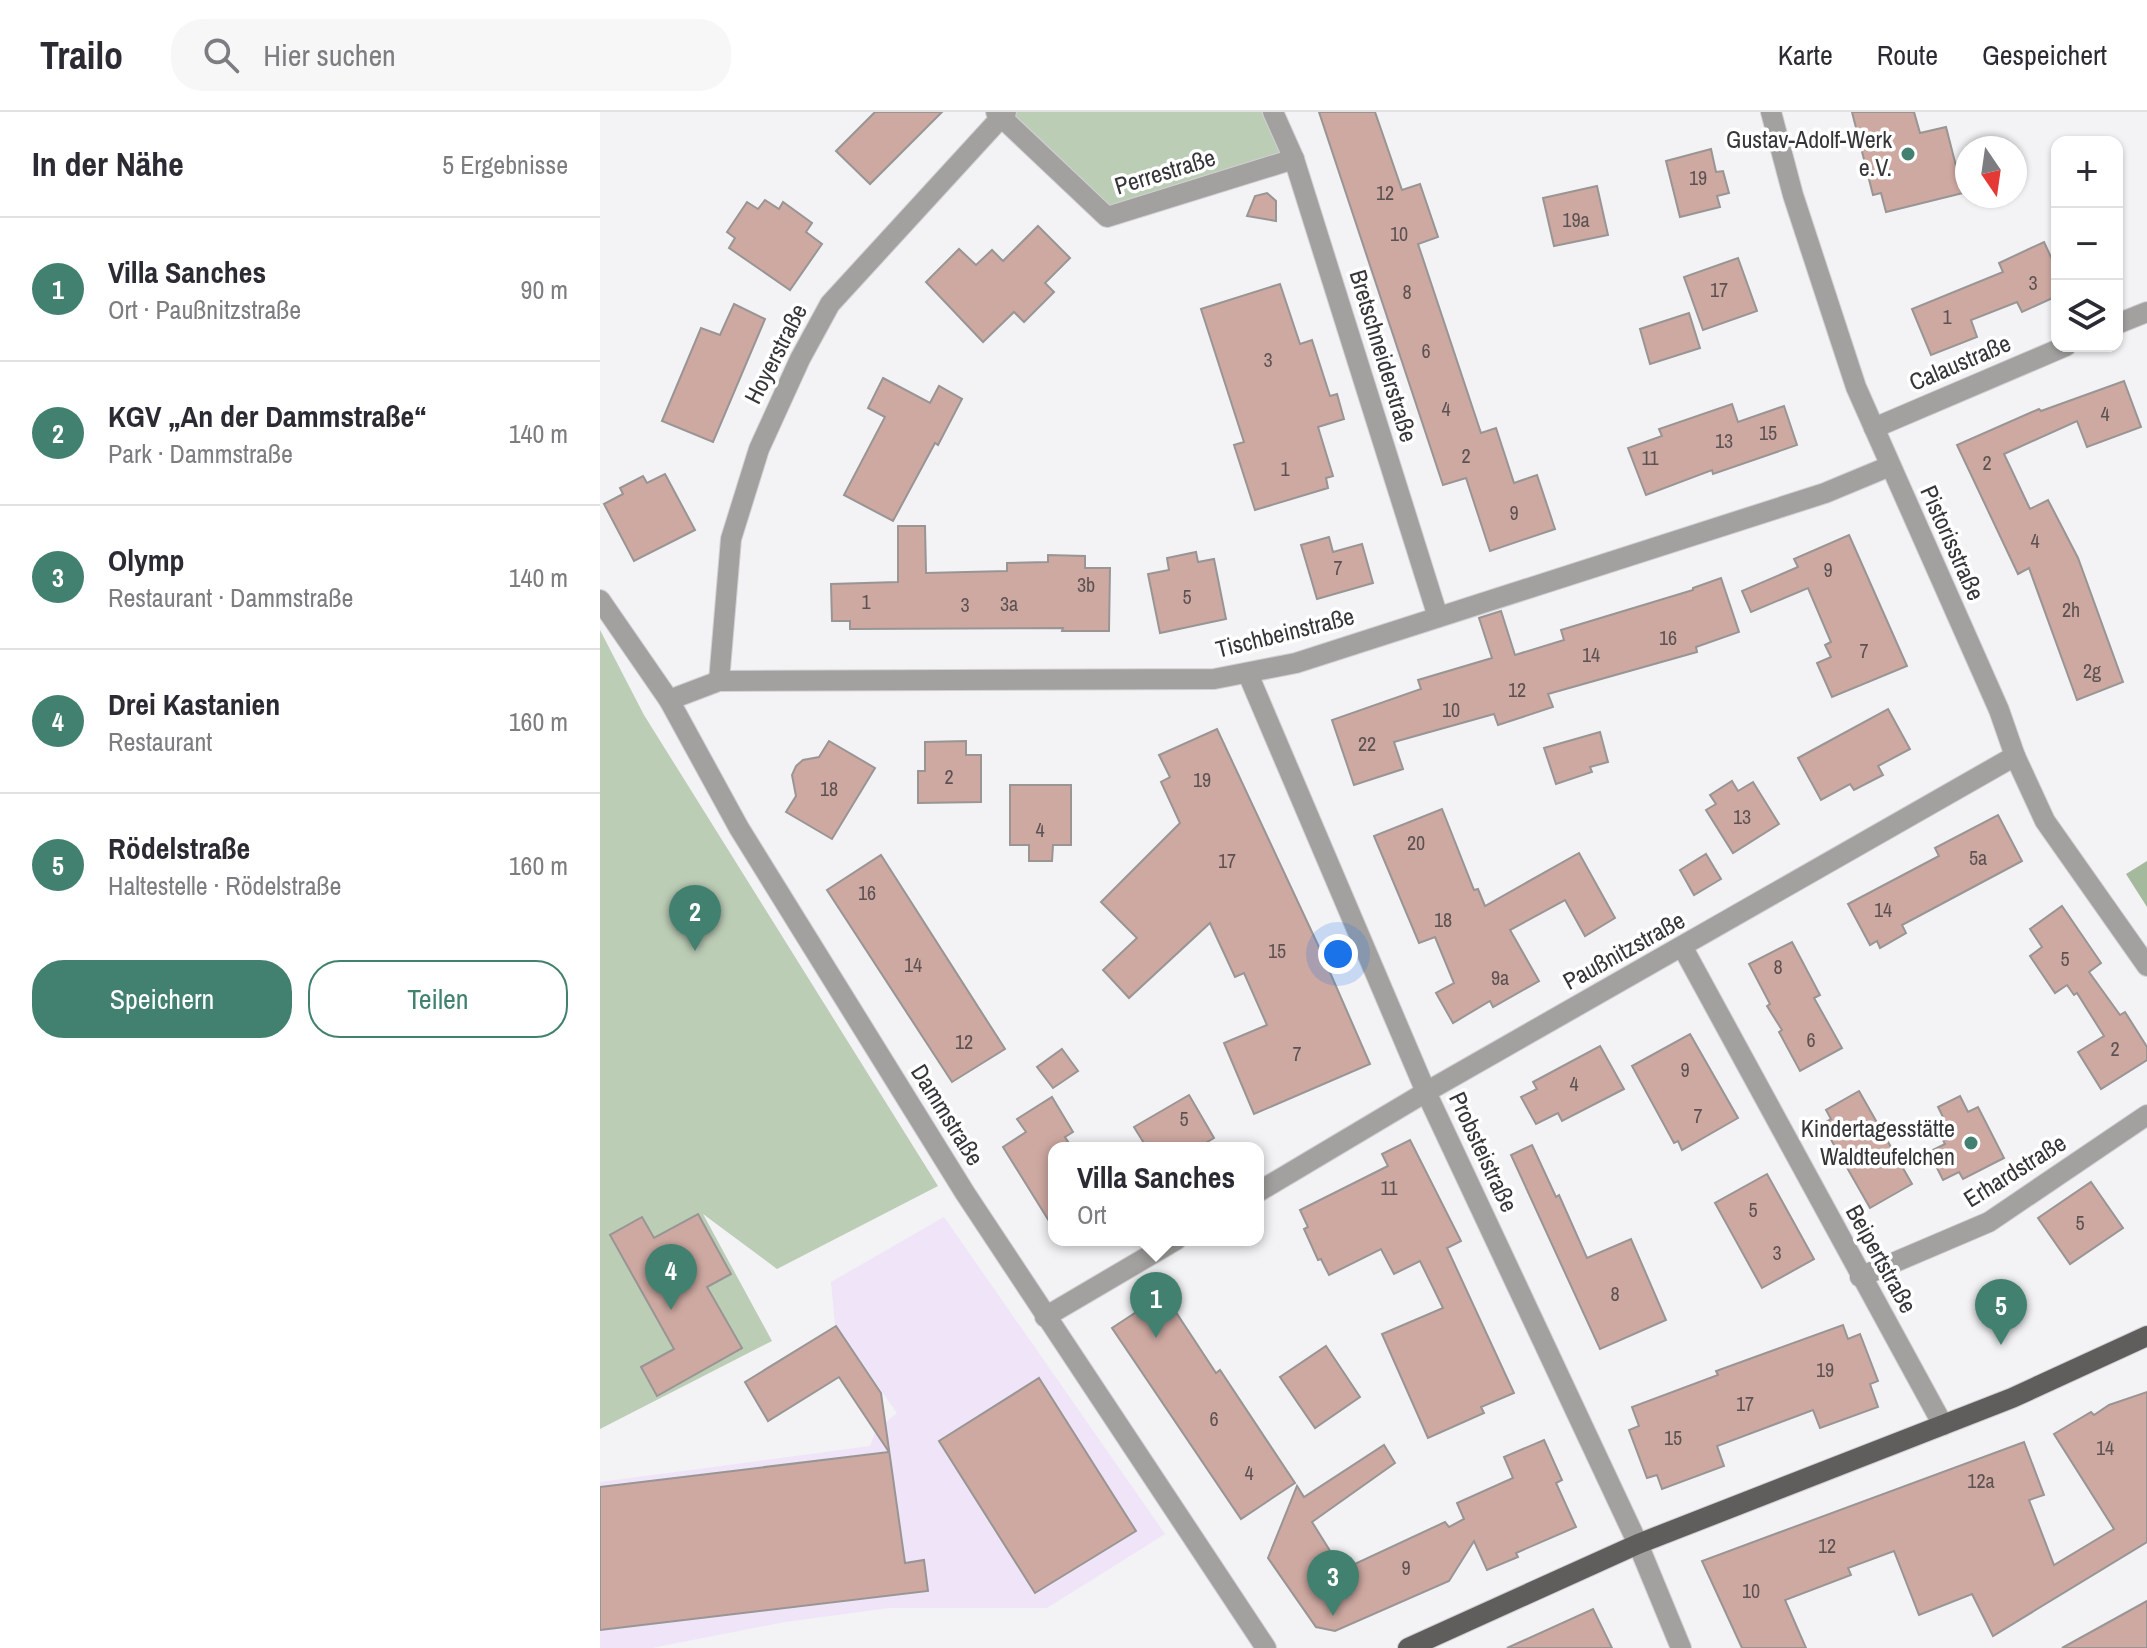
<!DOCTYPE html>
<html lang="de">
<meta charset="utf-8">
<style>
:root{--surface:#fff;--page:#f7f7f7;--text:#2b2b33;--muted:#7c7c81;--line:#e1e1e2;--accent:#42816f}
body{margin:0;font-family:"Archivo Narrow",sans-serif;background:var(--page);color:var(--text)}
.controls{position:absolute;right:24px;top:24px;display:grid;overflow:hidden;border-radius:16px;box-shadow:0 2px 6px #0004}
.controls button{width:72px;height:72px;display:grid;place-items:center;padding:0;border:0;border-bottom:2px solid var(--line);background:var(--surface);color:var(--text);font:40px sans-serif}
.compass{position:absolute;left:1355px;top:24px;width:72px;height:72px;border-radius:50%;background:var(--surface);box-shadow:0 2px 6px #0004;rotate:167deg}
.you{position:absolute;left:738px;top:842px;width:28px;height:28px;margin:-20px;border:6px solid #fff;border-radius:50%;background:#1a73e8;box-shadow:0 0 0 12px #1a73e833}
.badge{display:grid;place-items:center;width:52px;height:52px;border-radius:50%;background:var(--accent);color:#fff;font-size:26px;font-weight:700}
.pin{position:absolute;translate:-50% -66px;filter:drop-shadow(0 2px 4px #0008)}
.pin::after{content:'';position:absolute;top:42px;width:28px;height:24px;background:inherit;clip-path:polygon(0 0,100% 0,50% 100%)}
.popup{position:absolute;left:448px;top:1030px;width:216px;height:104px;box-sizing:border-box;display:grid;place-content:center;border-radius:16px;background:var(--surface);filter:drop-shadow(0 2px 6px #0005);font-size:26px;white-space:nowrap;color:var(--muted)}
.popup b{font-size:30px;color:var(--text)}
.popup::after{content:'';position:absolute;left:50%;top:100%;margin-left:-16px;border:16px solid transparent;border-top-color:var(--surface)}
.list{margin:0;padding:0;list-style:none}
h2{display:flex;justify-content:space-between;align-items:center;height:104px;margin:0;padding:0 32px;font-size:34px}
h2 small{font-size:26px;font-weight:400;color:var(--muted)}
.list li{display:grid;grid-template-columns:52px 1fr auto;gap:24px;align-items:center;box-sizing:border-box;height:144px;padding:0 32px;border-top:2px solid var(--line)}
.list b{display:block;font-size:30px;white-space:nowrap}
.list p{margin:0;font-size:26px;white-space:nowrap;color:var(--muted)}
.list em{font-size:26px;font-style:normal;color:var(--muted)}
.actions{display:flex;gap:16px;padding:24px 32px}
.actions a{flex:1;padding:18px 0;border:2px solid var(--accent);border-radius:32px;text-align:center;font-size:28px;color:var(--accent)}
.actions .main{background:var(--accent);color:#fff}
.icon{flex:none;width:44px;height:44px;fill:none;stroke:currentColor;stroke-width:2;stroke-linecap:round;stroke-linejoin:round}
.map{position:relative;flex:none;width:1547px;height:1536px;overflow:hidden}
header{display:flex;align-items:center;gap:48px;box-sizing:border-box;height:112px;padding:0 40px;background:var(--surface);border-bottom:2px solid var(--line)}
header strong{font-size:38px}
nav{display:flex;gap:44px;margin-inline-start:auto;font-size:28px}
.search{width:560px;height:72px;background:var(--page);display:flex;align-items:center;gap:20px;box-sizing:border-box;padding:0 28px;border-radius:32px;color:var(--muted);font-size:30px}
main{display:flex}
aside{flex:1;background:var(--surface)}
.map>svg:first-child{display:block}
</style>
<header>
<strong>Trailo</strong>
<div class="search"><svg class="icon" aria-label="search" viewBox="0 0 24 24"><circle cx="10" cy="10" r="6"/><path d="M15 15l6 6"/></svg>Hier suchen</div>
<nav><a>Karte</a><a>Route</a><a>Gespeichert</a></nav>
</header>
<main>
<aside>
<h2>In der Nähe<small>5 Ergebnisse</small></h2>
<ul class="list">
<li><span class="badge">1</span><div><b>Villa Sanches</b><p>Ort · Paußnitzstraße</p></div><em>90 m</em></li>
<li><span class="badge">2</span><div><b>KGV „An der Dammstraße“</b><p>Park · Dammstraße</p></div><em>140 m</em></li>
<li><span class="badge">3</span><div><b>Olymp</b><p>Restaurant · Dammstraße</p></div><em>140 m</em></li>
<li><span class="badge">4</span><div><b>Drei Kastanien</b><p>Restaurant</p></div><em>160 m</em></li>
<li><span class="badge">5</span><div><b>Rödelstraße</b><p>Haltestelle · Rödelstraße</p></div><em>160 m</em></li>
</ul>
<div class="actions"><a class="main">Speichern</a><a>Teilen</a></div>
</aside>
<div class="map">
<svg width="1547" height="1536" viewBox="0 0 1547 1536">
<rect width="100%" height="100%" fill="#f3f2f5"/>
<path fill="#efe4f8" d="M 344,1105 L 565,1422 L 447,1496 L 289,1496 L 185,1510 L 52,1536 L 0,1536 L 0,1370 L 270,1334 L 276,1318 L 297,1301 L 235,1213 L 231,1170 Z"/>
<g fill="#bccdb6">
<path d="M 406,0 L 673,0 L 694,47 L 507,105 Z"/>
<path d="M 0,518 L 44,603 L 338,1074 L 177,1157 L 103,1102 L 172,1229 L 0,1317 Z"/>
</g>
<path fill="#a5b99d" d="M 1547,749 L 1547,795 L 1526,762 Z"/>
<g fill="#cea9a2" stroke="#989594" stroke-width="2">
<path d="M 275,0 L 342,0 L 270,72 L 236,39 Z"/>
<path d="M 719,0 L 775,0 L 802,78 L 820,72 L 838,125 L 818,132 L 881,321 L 896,316 L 914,371 L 937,363 L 955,417 L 890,439 L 866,366 L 843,373 Z"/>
<path d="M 1252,0 L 1314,0 L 1320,21 L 1346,15 L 1363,81 L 1286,100 L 1281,81 L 1273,83 Z"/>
<path d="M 1111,37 L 1116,60 L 1123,59 L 1129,81 L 1117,84 L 1120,95 L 1080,105 L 1066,49 Z"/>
<path d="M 997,74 L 1008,123 L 954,134 L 943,86 Z"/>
<path d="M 667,81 L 676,89 L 676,109 L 647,104 L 655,84 Z"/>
<path d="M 165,88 L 179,97 L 183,90 L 212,111 L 206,120 L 222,132 L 190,178 L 129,136 L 135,126 L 127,120 L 147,90 L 158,97 Z"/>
<path d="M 438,114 L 470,146 L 445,171 L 454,180 L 424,210 L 414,200 L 383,230 L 326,170 L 359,137 L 376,153 L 392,138 L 403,149 Z"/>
<path d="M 1444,130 L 1457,158 L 1457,184 L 1422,200 L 1417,190 L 1371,208 L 1377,225 L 1331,243 L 1312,197 L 1403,160 L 1399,151 Z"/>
<path d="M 1138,146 L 1157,199 L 1103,218 L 1084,165 Z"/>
<path d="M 680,172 L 700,232 L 712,228 L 730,284 L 737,282 L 744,307 L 718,315 L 733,364 L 726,366 L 728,376 L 655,398 L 634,333 L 644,330 L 601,197 Z"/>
<path d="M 134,192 L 165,207 L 113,330 L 62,309 L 101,216 L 120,223 Z"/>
<path d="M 1089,201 L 1100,236 L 1050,252 L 1040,217 Z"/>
<path d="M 283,266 L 330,291 L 339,274 L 362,287 L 338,333 L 335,331 L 293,409 L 244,383 L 285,305 L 268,296 Z"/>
<path d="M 1524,269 L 1541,315 L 1487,335 L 1477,309 L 1404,342 L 1430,397 L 1448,388 L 1478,446 L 1523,570 L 1477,588 L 1429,456 L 1418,462 L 1357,333 L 1439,297 L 1441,299 Z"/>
<path d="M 1132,292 L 1138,310 L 1184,294 L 1197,333 L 1113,362 L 1112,358 L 1046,383 L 1028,336 L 1062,324 L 1059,317 Z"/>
<path d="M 65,362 L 95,418 L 34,449 L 4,392 L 23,382 L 20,376 L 43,364 L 47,371 Z"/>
<path d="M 298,414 L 325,414 L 326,461 L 407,459 L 407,451 L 448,450 L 448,443 L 485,444 L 485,456 L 510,456 L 509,519 L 462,519 L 463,516 L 250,517 L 250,509 L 232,509 L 231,472 L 298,470 Z"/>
<path d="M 1249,423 L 1307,554 L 1232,585 L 1217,551 L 1231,545 L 1225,533 L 1231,530 L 1208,476 L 1151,500 L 1142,479 L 1198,455 L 1194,447 Z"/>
<path d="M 729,425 L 733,440 L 762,432 L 773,471 L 717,487 L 701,433 Z"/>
<path d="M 596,440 L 598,450 L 614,447 L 626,507 L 560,521 L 548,462 L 569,458 L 567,446 Z"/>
<path d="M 1121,466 L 1139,520 L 1096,535 L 1097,540 L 948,582 L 953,595 L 898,613 L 894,602 L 794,630 L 803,657 L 754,673 L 732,608 L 821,577 L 818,568 L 892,546 L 879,506 L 901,499 L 915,543 L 964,528 L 961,518 L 1093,478 L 1093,476 Z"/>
<path d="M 1288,597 L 1310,637 L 1278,654 L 1283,663 L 1254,678 L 1250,672 L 1221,688 L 1198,646 Z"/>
<path d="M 617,617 L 718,833 L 770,952 L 654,1002 L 624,931 L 667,913 L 644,861 L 635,865 L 610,811 L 529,886 L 503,858 L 537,826 L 501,790 L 580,711 L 561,670 L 570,665 L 559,643 Z"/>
<path d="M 1000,620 L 1008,650 L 990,655 L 992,660 L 956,672 L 944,636 Z"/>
<path d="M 229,629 L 275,656 L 232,727 L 186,700 L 196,684 L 192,663 L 196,654 L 203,648 L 219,645 Z"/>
<path d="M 366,629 L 366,643 L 381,643 L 381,690 L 318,691 L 318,659 L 325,659 L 325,630 Z"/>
<path d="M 1132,669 L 1138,679 L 1153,670 L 1179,712 L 1133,741 L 1106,698 L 1116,692 L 1110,683 Z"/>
<path d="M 410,673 L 471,673 L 471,733 L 453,733 L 452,749 L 429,749 L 429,733 L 410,733 Z"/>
<path d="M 842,697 L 874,778 L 878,777 L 885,794 L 979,741 L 1015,806 L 985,824 L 965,788 L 910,818 L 939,869 L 893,895 L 890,889 L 853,911 L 836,881 L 854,871 L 835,825 L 819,831 L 774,724 Z"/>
<path d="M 1398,703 L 1422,749 L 1302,813 L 1306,821 L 1280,836 L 1277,829 L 1270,833 L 1248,792 L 1339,744 L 1335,736 Z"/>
<path d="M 1106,742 L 1121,767 L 1094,783 L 1080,758 Z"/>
<path d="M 281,743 L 405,937 L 352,970 L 227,778 Z"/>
<path d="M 1462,794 L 1501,851 L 1489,860 L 1520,903 L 1525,900 L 1547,935 L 1547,948 L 1501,977 L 1478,940 L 1504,924 L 1477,881 L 1474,883 L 1467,873 L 1455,881 L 1430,844 L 1442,835 L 1430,817 Z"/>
<path d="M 1192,830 L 1220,883 L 1214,886 L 1242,936 L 1200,959 L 1179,920 L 1182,918 L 1167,894 L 1170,892 L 1149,852 Z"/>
<path d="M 1090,922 L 1138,1006 L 1082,1038 L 1078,1029 L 1074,1031 L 1032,954 Z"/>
<path d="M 1000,934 L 1024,977 L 962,1009 L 958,1001 L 936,1012 L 921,985 L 937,977 L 933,970 Z"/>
<path d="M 462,937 L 478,959 L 453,976 L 437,955 Z"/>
<path d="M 1259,979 L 1312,1072 L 1270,1096 L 1222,1012 L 1231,1007 L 1226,998 Z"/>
<path d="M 589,983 L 614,1026 L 597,1036 L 547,1036 L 534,1015 Z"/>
<path d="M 1360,984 L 1368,1000 L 1378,995 L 1404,1046 L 1363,1067 L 1359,1060 L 1343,1068 L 1329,1040 L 1345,1032 L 1337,1016 L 1346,1011 L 1338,995 Z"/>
<path d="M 452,985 L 473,1020 L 465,1025 L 472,1036 L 454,1036 L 454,1117 L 403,1035 L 426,1020 L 417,1007 Z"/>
<path d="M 810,1028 L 861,1129 L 847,1136 L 914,1281 L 881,1295 L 884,1301 L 828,1326 L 782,1222 L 843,1196 L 820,1149 L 794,1162 L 781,1137 L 729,1163 L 721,1147 L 718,1148 L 704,1117 L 708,1115 L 700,1098 L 788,1054 L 782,1042 Z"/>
<path d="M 932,1033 L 956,1085 L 959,1083 L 987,1146 L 1031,1127 L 1066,1208 L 1000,1237 L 911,1043 Z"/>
<path d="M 1167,1062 L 1214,1147 L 1162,1176 L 1115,1091 Z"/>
<path d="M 1491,1070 L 1523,1116 L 1470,1152 L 1438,1106 Z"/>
<path d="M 98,1102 L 131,1162 L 107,1175 L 142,1236 L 57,1284 L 41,1255 L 74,1237 L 10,1123 L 42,1105 L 54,1126 Z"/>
<path d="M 564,1182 L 616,1261 L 620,1258 L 695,1371 L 641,1407 L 512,1216 Z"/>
<path d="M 1243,1213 L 1248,1227 L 1260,1222 L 1278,1269 L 1270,1272 L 1278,1295 L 1220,1316 L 1213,1298 L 1117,1334 L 1124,1354 L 1062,1377 L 1057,1363 L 1047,1366 L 1029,1318 L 1039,1314 L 1032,1295 L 1118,1263 L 1116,1259 Z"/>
<path d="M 236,1214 L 281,1281 L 305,1451 L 324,1448 L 328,1479 L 0,1518 L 0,1375 L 289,1340 L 239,1265 L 168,1309 L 145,1270 Z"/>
<path d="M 726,1234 L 760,1285 L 715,1316 L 680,1265 Z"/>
<path d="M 439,1266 L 536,1419 L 435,1481 L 339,1329 Z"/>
<path d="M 1547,1280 L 1547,1430 L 1393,1524 L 1372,1482 L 1319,1503 L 1294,1439 L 1248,1456 L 1251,1463 L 1185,1488 L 1206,1536 L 1142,1536 L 1102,1449 L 1424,1330 L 1444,1383 L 1429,1388 L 1454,1453 L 1514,1417 L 1454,1322 L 1491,1300 L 1494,1303 L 1509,1293 Z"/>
<path d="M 944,1328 L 962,1368 L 956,1371 L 976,1415 L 916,1441 L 918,1445 L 887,1458 L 874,1429 L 849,1469 L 735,1519 L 716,1515 L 668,1446 L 697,1374 L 704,1385 L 784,1333 L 795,1351 L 712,1410 L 742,1458 L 845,1410 L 849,1415 L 864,1407 L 857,1391 L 913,1366 L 904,1345 Z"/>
<path d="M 1547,1489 L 1547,1536 L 1462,1536 Z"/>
<path d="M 993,1497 L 1012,1536 L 907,1536 Z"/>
</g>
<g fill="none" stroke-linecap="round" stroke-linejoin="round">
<g stroke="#d1d0d3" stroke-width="22">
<g id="minor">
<path d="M 396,0 L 507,105 L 694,47"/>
<path d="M 673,0 L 694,47 L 838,505"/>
<path d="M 1171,0 L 1193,83 L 1256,275 L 1399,598 L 1415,644 L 1445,709 L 1547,854"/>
<path d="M 1517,212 L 1547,200"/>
<path d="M 1274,316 L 1466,234"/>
<path d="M 0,488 L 69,588 L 139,716 L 365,1081 L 666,1536"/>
<path d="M 648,562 L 826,980 L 1038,1432 L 1081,1536"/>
<path d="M 119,569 L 131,427 L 159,337 L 200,247 L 230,192 L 406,0"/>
<path d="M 69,588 L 119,569 L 614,567 L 696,551 L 1225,381 L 1290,354"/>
<path d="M 1083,836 L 1343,1313"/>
<path d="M 658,1080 L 826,980 L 1415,644"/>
<path d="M 1260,1165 L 1389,1110 L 1547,1003"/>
<path d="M 445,1205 L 576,1128"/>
</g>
</g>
<g stroke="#d1d0d3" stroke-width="22">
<path id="major" d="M 808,1536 L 1038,1432 L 1412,1286 L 1547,1224"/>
</g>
<use href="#minor" stroke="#a2a1a0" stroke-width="20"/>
<use href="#major" stroke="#605e5d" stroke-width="20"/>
</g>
<g fill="#42816f" stroke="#fff" stroke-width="3">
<circle cx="1308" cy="42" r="8"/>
<circle cx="1371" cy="1031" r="8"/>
</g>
<g text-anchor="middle" stroke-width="7" stroke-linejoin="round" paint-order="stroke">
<g font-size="20" fill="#5c5252">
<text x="1098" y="73">19</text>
<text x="785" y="88">12</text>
<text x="976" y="115">19a</text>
<text x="799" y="129">10</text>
<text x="1433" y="178">3</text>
<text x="1119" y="185">17</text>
<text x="807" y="187">8</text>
<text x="1347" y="212">1</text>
<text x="826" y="246">6</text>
<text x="668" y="255">3</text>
<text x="846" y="304">4</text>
<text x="1505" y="309">4</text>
<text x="1168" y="328">15</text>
<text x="1124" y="336">13</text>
<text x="866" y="351">2</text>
<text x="1050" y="353">11</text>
<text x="1387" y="358">2</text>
<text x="685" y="364">1</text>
<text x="914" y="408">9</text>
<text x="1435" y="436">4</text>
<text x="738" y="463">7</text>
<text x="1228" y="465">9</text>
<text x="486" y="480">3b</text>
<text x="587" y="492">5</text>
<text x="266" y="497">1</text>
<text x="409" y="499">3a</text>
<text x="365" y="500">3</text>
<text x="1471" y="505">2h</text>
<text x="1068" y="533">16</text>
<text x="1264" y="546">7</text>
<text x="991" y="550">14</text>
<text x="1492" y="566">2g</text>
<text x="917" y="585">12</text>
<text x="851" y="605">10</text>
<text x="767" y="639">22</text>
<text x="349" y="672">2</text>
<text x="602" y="675">19</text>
<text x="229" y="684">18</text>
<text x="1142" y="712">13</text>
<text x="440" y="725">4</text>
<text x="816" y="738">20</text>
<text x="1378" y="753">5a</text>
<text x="627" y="756">17</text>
<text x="267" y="788">16</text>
<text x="1283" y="805">14</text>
<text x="843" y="815">18</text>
<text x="677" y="846">15</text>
<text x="1465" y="854">5</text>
<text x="313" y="860">14</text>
<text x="1178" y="862">8</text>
<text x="900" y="873">9a</text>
<text x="1211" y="935">6</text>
<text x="364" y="937">12</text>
<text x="1515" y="944">2</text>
<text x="697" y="949">7</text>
<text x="1085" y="965">9</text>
<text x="974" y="979">4</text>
<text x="1098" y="1011">7</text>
<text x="584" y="1014">5</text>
<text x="789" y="1083">11</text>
<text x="1153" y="1105">5</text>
<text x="1480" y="1118">5</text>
<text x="1177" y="1148">3</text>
<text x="1015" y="1189">8</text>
<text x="1225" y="1265">19</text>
<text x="1145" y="1299">17</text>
<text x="614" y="1314">6</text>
<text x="1073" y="1333">15</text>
<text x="1505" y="1343">14</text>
<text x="649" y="1368">4</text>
<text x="1381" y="1376">12a</text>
<text x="1227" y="1441">12</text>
<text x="806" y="1463">9</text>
<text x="1151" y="1486">10</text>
</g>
<g font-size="24" fill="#363537" stroke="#fff" text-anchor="end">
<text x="1292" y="36">Gustav-Adolf-Werk<tspan x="1292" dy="28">e.V.</tspan></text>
<text x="1355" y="1025">Kindertagesstätte<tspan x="1355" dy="28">Waldteufelchen</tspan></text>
</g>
<g font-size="24" fill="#363537" stroke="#fff">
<text transform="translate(565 60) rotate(-17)" y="8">Perrestraße</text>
<text transform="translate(176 242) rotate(-63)" y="8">Hoyerstraße</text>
<text transform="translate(783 244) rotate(73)" y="8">Bretschneiderstraße</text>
<text transform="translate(1360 251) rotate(-23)" y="8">Calaustraße</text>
<text transform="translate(1352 431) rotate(66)" y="8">Pistorisstraße</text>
<text transform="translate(685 521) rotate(-14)" y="8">Tischbeinstraße</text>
<text transform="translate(1024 839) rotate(-29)" y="8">Paußnitzstraße</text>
<text transform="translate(347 1003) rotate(58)" y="8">Dammstraße</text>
<text transform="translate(883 1040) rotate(65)" y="8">Probsteistraße</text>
<text transform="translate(1415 1059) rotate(-32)" y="8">Erhardstraße</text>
<text transform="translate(1281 1147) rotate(61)" y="8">Beipertstraße</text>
</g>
</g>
</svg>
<div class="controls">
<button>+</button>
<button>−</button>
<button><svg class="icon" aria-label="layers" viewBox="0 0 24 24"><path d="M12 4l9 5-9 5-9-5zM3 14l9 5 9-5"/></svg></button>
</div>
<svg class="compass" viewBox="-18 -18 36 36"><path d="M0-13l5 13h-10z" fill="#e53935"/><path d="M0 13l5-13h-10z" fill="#7c7c81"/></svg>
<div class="you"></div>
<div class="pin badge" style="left:556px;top:1226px">1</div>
<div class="popup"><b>Villa Sanches</b>Ort</div>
<div class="pin badge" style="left:95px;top:839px">2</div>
<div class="pin badge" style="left:733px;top:1504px">3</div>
<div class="pin badge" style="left:71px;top:1198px">4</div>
<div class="pin badge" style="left:1401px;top:1233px">5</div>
</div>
</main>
